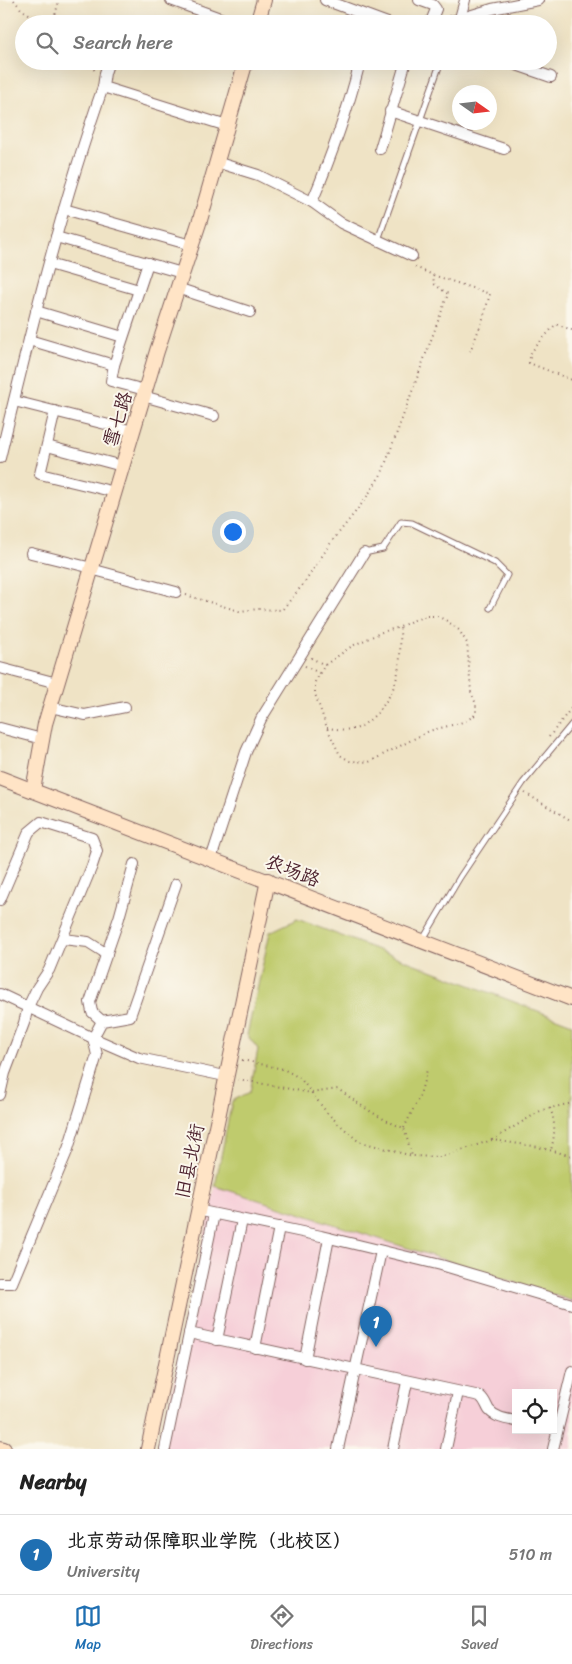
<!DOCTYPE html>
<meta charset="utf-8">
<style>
:root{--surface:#fff;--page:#f2f2f2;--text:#222;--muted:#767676;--line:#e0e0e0;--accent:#1f6fb2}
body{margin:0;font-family:Sriracha,"LXGW WenKai TC",sans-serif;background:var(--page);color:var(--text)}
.controls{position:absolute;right:15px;bottom:15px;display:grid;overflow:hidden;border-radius:0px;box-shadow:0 5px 20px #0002}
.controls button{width:45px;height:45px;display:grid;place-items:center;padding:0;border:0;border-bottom:1px solid var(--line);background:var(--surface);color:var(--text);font:25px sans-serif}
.compass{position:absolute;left:452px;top:85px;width:45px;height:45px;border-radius:50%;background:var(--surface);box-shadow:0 5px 20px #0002;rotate:104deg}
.you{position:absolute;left:232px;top:531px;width:18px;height:18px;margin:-12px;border:4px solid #fff;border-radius:50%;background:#1a73e8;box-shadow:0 0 0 8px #1a73e833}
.badge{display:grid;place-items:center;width:32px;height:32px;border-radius:50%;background:var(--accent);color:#fff;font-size:16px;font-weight:700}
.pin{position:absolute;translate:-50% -41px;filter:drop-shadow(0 1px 2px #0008)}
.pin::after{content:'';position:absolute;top:26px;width:18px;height:15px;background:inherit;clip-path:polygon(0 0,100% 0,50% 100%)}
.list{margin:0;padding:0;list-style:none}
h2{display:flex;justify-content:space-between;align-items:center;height:65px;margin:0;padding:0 20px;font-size:21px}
h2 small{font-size:16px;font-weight:400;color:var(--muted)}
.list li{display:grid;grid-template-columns:32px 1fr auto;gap:15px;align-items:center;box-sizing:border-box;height:80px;padding:0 20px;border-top:1px solid var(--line)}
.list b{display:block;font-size:19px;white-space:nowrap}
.list p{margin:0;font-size:16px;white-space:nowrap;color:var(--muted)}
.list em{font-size:16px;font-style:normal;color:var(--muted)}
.icon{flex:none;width:28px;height:28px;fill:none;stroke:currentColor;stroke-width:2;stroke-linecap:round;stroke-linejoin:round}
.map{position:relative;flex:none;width:572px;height:1449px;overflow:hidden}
.search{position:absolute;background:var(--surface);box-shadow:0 5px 20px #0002;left:15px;right:15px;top:15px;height:55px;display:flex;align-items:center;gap:12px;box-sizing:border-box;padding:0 18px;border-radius:28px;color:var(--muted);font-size:19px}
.sheet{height:145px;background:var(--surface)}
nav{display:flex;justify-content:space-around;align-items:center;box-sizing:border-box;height:70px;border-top:1px solid var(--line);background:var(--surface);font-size:14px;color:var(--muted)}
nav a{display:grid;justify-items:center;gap:2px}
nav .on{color:var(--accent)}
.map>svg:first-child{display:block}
</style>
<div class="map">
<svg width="572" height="1449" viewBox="0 0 572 1449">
<rect width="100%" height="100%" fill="#fbf7ec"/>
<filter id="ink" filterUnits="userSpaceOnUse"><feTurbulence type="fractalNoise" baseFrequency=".02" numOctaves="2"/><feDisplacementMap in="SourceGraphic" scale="10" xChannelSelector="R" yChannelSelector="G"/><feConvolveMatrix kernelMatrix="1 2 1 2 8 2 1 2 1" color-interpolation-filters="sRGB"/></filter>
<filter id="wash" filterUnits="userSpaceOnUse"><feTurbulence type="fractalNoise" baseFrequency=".0096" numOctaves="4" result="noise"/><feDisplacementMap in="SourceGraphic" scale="20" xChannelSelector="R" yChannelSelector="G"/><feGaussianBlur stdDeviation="1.12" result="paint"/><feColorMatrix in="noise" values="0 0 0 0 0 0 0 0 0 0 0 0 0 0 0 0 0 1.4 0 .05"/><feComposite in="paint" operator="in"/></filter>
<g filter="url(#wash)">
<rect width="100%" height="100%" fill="#efe3c5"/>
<path fill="#f6cfd8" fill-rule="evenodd" d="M 215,1186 L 572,1301 L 572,1449 L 160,1449 ZM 516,1393 L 553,1393 L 553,1430 L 516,1430 Z"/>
<path fill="#bfcb6d" stroke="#84754c" d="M 297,919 L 572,1024 L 572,1301 L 215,1186 L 232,1101 L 250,1092 L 258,1049 L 247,1035 L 270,932 Z"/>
</g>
<g filter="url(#ink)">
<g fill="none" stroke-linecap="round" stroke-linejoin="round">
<g stroke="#846461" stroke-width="7">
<g id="lane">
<path d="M 378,240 L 441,61"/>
<path d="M 364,553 L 383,549 L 401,522 L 412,523 L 495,563 L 507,575 L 490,608"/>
<path d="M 422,941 L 460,877 L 523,783 L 572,724"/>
</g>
</g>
<g stroke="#846461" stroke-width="12">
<g id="street">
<path d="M 171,0 L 236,24"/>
<path d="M 325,0 L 390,24"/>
<path d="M 419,0 L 433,5 L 436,9 L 430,24"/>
<path d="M 465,0 L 460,18 L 475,24"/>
<path d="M 258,19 L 272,24"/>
<path d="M 442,24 L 492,9 L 538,0"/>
<path d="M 109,61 L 105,73 L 103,87 L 227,126"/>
<path d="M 505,61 L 551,77"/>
<path d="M 390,111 L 504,149"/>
<path d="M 380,149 L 406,61"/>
<path d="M 216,162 L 258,175 L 312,202 L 341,223 L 412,256"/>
<path d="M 312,202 C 331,157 347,113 359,66 L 356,61"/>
<path d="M 64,209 L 191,245"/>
<path d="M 56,237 L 182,273"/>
<path d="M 49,264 L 139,290"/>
<path d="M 177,288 L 250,312"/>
<path d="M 36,311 L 123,337"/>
<path d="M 29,340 L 114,365 L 111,381 L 145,390"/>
<path d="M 114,365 L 148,263"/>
<path d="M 143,396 L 214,416"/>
<path d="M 14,401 L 133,431"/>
<path d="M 55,411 L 40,474 L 115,492"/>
<path d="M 47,446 L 122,466"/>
<path d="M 0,458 C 30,333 60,209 103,87"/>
<path d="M 31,553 L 92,568"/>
<path d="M 91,569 L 176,592"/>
<path d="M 0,668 L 57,683"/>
<path d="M 50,707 L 85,715 L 125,707"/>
<path d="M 0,728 L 42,739"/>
<path d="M 211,859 L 246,752 L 261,719 L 364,553"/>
<path d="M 0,900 L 29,832 L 41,822 L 92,838 L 97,851 L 92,866 L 49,970 L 37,988 L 28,1007 L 24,1023 L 5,1073 L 0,1095"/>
<path d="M 63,939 L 88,942 L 107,954"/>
<path d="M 0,994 L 93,1038 L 102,1021 L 130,1016 L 176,884"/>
<path d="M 102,1021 L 92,1012 L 90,1002 L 119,918 L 134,864"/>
<path d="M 197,1210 L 321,1236 L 441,1265 L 572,1304"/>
<path d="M 0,1283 L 12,1283 L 68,1149 L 97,1055 L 93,1038 L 139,1058 L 225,1076"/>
<path d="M 189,1333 L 480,1396 C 485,1400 486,1405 489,1410 C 496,1418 506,1419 516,1421"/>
<path d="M 217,1340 L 242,1220"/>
<path d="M 255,1348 L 279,1227"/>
<path d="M 305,1359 L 329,1238"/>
<path d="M 165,1449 L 214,1214"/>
<path d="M 338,1449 L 381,1251"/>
<path d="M 393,1449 L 407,1382"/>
<path d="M 446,1449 L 458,1392"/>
<path d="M 553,1449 L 572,1371"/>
</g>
</g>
<g stroke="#846461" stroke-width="16">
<g id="secondary">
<path d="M 257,24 L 264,0"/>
<path d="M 0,778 L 572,999"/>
<path d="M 33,790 L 45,724 L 157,351 L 200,220 L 246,61"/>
<path d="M 0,1448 L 4,1449"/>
<path d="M 148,1449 L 268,880"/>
</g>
</g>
<g stroke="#846461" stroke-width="2" stroke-dasharray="1 4" stroke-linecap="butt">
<path d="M 14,0 L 21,9 L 44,24"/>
<path d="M 53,24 L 59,0"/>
<path d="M 88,61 L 95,71"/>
<path d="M 415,267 L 433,275 L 490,294 L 482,322 L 470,351"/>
<path d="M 572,330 L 556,324 L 531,352 L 529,363 L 572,380"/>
<path d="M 186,595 L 239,611 L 259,609 L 282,610 L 305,582 L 330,544 L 364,501 L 382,473 L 448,294 L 434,284 L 433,275"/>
<path d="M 427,616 L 437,616 L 447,621 L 459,630 L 467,643 L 471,692 L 476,704 L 476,712 L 474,716 L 463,722 L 429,731 L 369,762 L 350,761 L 340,755 L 327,728 L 315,694 L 315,682 L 320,673 L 325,665 L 352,646 L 382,632 L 400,627 L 411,621 Z"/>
<path d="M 311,658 L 325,665"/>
<path d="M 305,666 L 319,673"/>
<path d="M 327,728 C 336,729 348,731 358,728 C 364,725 371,719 376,714 C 401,687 401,662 400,627"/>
<path d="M 549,737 L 572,707"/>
<path d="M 525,793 L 572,821"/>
<path d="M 242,1060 L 283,1069 L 300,1078 L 328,1114 L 358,1141 L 412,1156 L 441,1157 L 492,1140 L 534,1146 L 572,1156"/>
<path d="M 238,1079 L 311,1093 L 338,1089 C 359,1104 379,1119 404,1128 L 412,1156"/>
<path d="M 550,1108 C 556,1123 555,1135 551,1150"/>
<path d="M 404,1128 L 420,1095 L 427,1070"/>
<path d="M 492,1140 L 542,1110 L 572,1103"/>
</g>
<use href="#lane" stroke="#fff" stroke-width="5"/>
<use href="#street" stroke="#fff" stroke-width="10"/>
<use href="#secondary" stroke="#ffe4c6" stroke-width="14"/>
</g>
</g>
<g text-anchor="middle" stroke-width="4" stroke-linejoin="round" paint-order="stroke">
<g font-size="19" fill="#4a1f2b" stroke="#fbf7ec">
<text transform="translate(117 419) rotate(-73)" y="7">雪七路</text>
<text transform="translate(293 870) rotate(21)" y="7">农场路</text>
<text transform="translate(189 1161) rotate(-78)" y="7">旧县北街</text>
</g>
</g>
</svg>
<div class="controls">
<button><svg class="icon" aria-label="locate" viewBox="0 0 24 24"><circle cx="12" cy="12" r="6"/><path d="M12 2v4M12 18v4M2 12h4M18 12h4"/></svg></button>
</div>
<svg class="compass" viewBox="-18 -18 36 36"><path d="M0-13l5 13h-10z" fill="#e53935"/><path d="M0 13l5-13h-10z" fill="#767676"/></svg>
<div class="you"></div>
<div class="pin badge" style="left:376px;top:1347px">1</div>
<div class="search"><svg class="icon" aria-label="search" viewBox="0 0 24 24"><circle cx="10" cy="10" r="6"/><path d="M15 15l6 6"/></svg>Search here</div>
</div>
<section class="sheet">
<h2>Nearby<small></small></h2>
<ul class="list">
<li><span class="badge">1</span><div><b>北京劳动保障职业学院（北校区）</b><p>University</p></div><em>510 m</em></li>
</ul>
</section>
<nav>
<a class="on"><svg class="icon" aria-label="map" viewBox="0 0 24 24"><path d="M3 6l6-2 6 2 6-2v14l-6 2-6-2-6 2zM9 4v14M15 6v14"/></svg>Map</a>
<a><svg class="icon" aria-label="directions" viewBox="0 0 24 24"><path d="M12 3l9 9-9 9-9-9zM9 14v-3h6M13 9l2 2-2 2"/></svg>Directions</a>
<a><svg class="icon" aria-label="saved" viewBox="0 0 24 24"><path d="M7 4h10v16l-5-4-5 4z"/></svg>Saved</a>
</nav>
